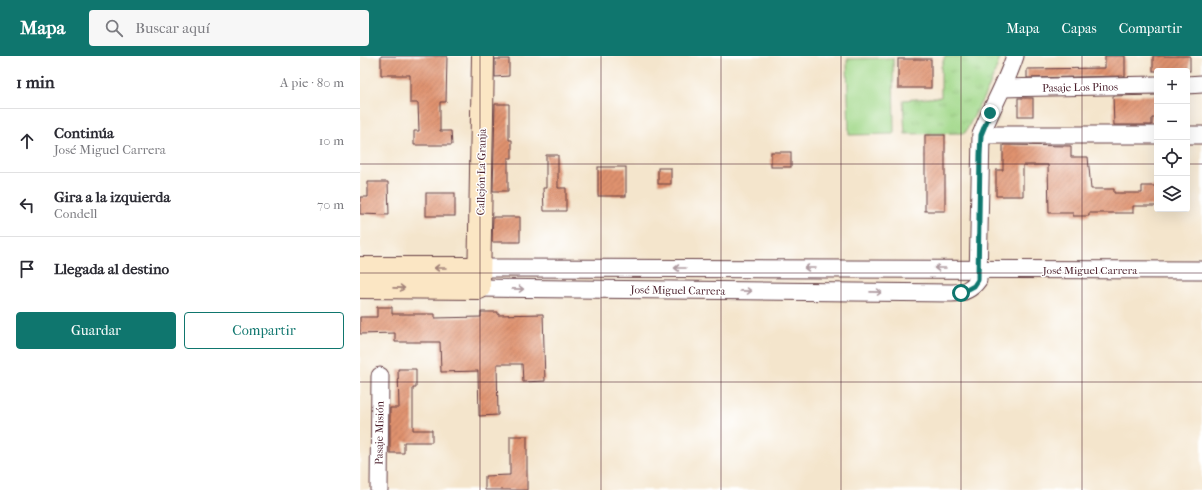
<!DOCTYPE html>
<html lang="es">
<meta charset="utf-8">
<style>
:root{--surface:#fff;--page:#f7f7f7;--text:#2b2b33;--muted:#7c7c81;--line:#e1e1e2;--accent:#0f766e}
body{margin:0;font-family:"IM FELL French Canon",serif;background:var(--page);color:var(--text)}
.controls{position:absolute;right:12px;top:12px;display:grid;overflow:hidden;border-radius:4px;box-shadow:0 4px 16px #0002}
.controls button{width:36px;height:36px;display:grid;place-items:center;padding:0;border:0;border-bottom:1px solid var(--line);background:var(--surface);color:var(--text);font:20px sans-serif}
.stop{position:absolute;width:12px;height:12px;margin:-9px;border:3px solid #0f766e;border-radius:50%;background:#fff}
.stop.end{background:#0f766e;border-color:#fff;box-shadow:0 1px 4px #0008}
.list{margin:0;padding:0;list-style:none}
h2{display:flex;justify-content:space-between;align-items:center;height:52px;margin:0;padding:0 16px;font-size:17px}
h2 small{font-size:13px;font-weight:400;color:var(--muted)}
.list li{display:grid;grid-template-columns:26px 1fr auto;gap:12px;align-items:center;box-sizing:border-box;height:64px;padding:0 16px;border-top:1px solid var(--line)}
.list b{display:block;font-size:15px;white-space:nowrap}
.list p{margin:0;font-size:13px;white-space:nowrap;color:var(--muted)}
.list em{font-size:13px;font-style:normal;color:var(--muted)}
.actions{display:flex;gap:8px;padding:12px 16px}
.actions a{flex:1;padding:9px 0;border:1px solid var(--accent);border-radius:4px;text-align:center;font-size:14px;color:var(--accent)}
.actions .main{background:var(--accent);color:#fff}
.icon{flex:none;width:22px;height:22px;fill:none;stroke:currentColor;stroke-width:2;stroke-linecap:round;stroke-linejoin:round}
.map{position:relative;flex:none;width:842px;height:434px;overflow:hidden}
header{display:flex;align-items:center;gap:24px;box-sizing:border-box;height:56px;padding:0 20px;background:var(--accent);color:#fff}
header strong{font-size:19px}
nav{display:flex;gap:22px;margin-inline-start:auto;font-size:14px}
.search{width:280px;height:36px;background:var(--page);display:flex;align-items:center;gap:10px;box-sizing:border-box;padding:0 14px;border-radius:4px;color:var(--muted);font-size:15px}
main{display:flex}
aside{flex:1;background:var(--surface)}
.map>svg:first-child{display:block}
</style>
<header>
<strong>Mapa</strong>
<div class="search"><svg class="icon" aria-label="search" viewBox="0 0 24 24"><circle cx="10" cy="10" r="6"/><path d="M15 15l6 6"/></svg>Buscar aquí</div>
<nav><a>Mapa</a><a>Capas</a><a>Compartir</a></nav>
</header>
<main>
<aside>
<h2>1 min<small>A pie · 80 m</small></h2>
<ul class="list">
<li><svg class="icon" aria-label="ahead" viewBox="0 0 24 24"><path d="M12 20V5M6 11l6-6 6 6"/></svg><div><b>Continúa</b><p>José Miguel Carrera</p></div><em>10 m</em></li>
<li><svg class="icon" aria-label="left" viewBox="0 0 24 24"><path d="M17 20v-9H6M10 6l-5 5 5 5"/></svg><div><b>Gira a la izquierda</b><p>Condell</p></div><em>70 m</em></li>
<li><svg class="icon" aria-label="arrive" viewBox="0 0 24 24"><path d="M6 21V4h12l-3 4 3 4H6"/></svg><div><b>Llegada al destino</b></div></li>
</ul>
<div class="actions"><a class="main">Guardar</a><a>Compartir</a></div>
</aside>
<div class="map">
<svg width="842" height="434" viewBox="0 0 842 434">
<defs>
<pattern id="park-tufts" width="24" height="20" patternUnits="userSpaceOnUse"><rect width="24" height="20" fill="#a1d889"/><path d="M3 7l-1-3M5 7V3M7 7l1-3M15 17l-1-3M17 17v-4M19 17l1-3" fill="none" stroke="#8cb976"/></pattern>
<pattern id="building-hatch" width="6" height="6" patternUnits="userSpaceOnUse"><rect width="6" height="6" fill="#df926e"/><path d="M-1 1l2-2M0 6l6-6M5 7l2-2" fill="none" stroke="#b7775b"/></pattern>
</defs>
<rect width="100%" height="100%" fill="#fff"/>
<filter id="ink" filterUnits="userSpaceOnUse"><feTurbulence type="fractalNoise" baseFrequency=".025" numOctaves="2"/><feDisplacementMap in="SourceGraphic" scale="8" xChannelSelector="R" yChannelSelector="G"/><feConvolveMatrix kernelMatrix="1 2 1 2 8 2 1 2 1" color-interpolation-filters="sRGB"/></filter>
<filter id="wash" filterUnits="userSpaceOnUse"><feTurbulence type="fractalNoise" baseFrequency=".012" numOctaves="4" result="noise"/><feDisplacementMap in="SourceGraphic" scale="16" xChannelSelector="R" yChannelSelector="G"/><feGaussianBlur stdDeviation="0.9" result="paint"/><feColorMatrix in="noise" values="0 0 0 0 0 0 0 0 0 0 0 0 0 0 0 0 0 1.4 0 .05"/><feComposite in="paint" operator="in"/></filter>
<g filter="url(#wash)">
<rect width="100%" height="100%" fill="#f4e5cc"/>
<path fill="url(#park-tufts)" stroke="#767c5a" d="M 585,0 L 641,0 L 629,31 L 605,77 L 545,78 L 543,44 L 581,41 L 581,11 Z"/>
<path fill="#a1d889" stroke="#767c5a" d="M 533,2 L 534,78 L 489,79 L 487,3 Z"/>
<g id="blocks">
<g fill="url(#building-hatch)">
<path d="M 21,0 L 87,0 L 86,46 L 80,46 L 80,75 L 91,75 L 92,89 L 54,89 L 54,75 L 59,75 L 58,47 L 50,47 L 50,19 L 21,19 Z"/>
<path d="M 745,0 L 765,0 L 765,20 L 667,22 L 667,13 L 745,12 Z"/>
<rect x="793" y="0" width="37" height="15"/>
<path d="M 135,3 L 149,3 L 149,20 L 135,21 Z"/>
<rect x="538" y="3" width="33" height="29"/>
<path d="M 797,39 L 797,62 L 792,62 L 792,69 L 754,69 L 753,40 Z"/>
<rect x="658" y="42" width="15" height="18"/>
<path d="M 135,48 L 149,48 L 149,84 L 152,84 L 152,102 L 148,102 L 148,135 L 133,135 Z"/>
<rect x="565" y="79" width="20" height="76"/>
<path d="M 643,89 L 711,90 L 711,101 L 728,101 L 731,133 L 754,133 L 754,137 L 782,137 L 782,130 L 797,130 L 797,150 L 773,150 L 773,157 L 729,157 L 729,160 L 713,160 L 713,157 L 689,157 L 688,109 L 663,109 L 663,140 L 636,140 L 636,114 L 643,114 Z"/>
<rect x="411" y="96" width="20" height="15"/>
<path d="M 186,99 L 198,99 L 198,132 L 206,132 L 206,155 L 184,155 L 183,132 L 186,132 Z"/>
<rect x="238" y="111" width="28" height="29"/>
<rect x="298" y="112" width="13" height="16"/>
<path d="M 8,126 L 28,126 L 29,159 L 0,158 L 0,141 L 8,141 Z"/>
<rect x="66" y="137" width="29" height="23"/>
<path d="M 133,161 L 160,161 L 160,186 L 132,186 Z"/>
<path d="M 17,251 L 32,251 L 32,258 L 75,258 L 75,262 L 121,261 L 121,256 L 138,256 L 138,259 L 183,258 L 185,325 L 163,326 L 162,308 L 137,308 L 138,359 L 119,360 L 118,315 L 81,316 L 80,286 L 35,286 L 35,277 L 0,278 L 0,261 L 17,261 Z"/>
<path d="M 38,313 L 56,313 L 56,332 L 53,332 L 53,374 L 72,374 L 72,386 L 44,386 L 44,397 L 30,397 L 30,352 L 39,352 Z"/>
<path d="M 150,380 L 167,380 L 167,434 L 125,434 L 125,420 L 150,419 Z"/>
</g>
</g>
</g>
<g filter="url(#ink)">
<use href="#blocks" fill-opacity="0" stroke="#643d43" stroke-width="1"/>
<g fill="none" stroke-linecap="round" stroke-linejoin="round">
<g stroke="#643d43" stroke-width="19">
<g id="street">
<path d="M 827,29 L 842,28"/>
<path d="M 643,32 L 797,29"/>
<path d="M 621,79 L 797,79"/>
<path d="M 827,79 L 842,79"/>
<path d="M 119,212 L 842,214"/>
<path d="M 119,232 L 592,237 C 603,237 611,234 618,224 L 621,79 C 631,52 646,28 655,0"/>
<path d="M 19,434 L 20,320"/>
</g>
</g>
<g stroke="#643d43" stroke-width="24">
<g id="secondary">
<path d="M 0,212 L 119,212"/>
<path d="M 0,231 L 119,232 L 123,0"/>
</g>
</g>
<use href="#street" stroke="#fff" stroke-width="17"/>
<use href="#secondary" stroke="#fbe6c4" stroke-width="22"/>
</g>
<defs><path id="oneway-shaft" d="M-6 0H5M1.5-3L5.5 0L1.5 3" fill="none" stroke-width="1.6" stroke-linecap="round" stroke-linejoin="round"/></defs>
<g stroke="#a28278">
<use href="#oneway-shaft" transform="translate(80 212) rotate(-180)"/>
<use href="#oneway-shaft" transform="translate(39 232) rotate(1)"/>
</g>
<g stroke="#ae9aa0">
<use href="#oneway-shaft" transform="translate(320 212) rotate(-180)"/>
<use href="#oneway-shaft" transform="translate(450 212) rotate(-180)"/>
<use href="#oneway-shaft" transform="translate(580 212) rotate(-180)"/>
<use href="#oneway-shaft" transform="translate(158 233) rotate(1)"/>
<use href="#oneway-shaft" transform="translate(386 235) rotate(1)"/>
<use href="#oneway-shaft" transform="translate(516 236) rotate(1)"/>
</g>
</g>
<g fill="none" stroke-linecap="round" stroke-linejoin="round" filter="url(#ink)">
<path stroke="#0f766e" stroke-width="5" d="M 601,237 L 614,230 L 618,224 L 620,99 L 621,79 L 630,57"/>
</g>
<path fill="none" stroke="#4a1f2b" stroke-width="1" stroke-opacity="0.55" d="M 120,0 L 120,434M 241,0 L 241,434M 361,0 L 361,434M 481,0 L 481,434M 601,0 L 601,434M 722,0 L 722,434M 0,108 L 797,108M 827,108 L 842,108M 0,217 L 842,217M 0,326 L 842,326"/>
<g text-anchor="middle" stroke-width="3" stroke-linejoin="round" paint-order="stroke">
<g font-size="11" fill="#4a1f2b" stroke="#fff">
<text transform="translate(720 31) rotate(-1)" y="4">Pasaje Los Pinos</text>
<text transform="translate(121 116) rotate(-89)" y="4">Callejón La Granja</text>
<text x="730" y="218">José Miguel Carrera</text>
<text transform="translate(318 234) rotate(1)" y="4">José Miguel Carrera</text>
<text transform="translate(19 377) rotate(-89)" y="4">Pasaje Misión</text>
</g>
</g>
</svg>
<div class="controls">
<button>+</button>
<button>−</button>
<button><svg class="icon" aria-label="locate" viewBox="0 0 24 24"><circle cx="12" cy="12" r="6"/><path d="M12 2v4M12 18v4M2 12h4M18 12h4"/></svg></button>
<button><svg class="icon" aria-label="layers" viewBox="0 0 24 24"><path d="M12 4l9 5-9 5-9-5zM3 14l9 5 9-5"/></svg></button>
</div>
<div class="stop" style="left:601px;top:237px"></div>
<div class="stop end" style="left:630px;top:57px"></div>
</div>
</main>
